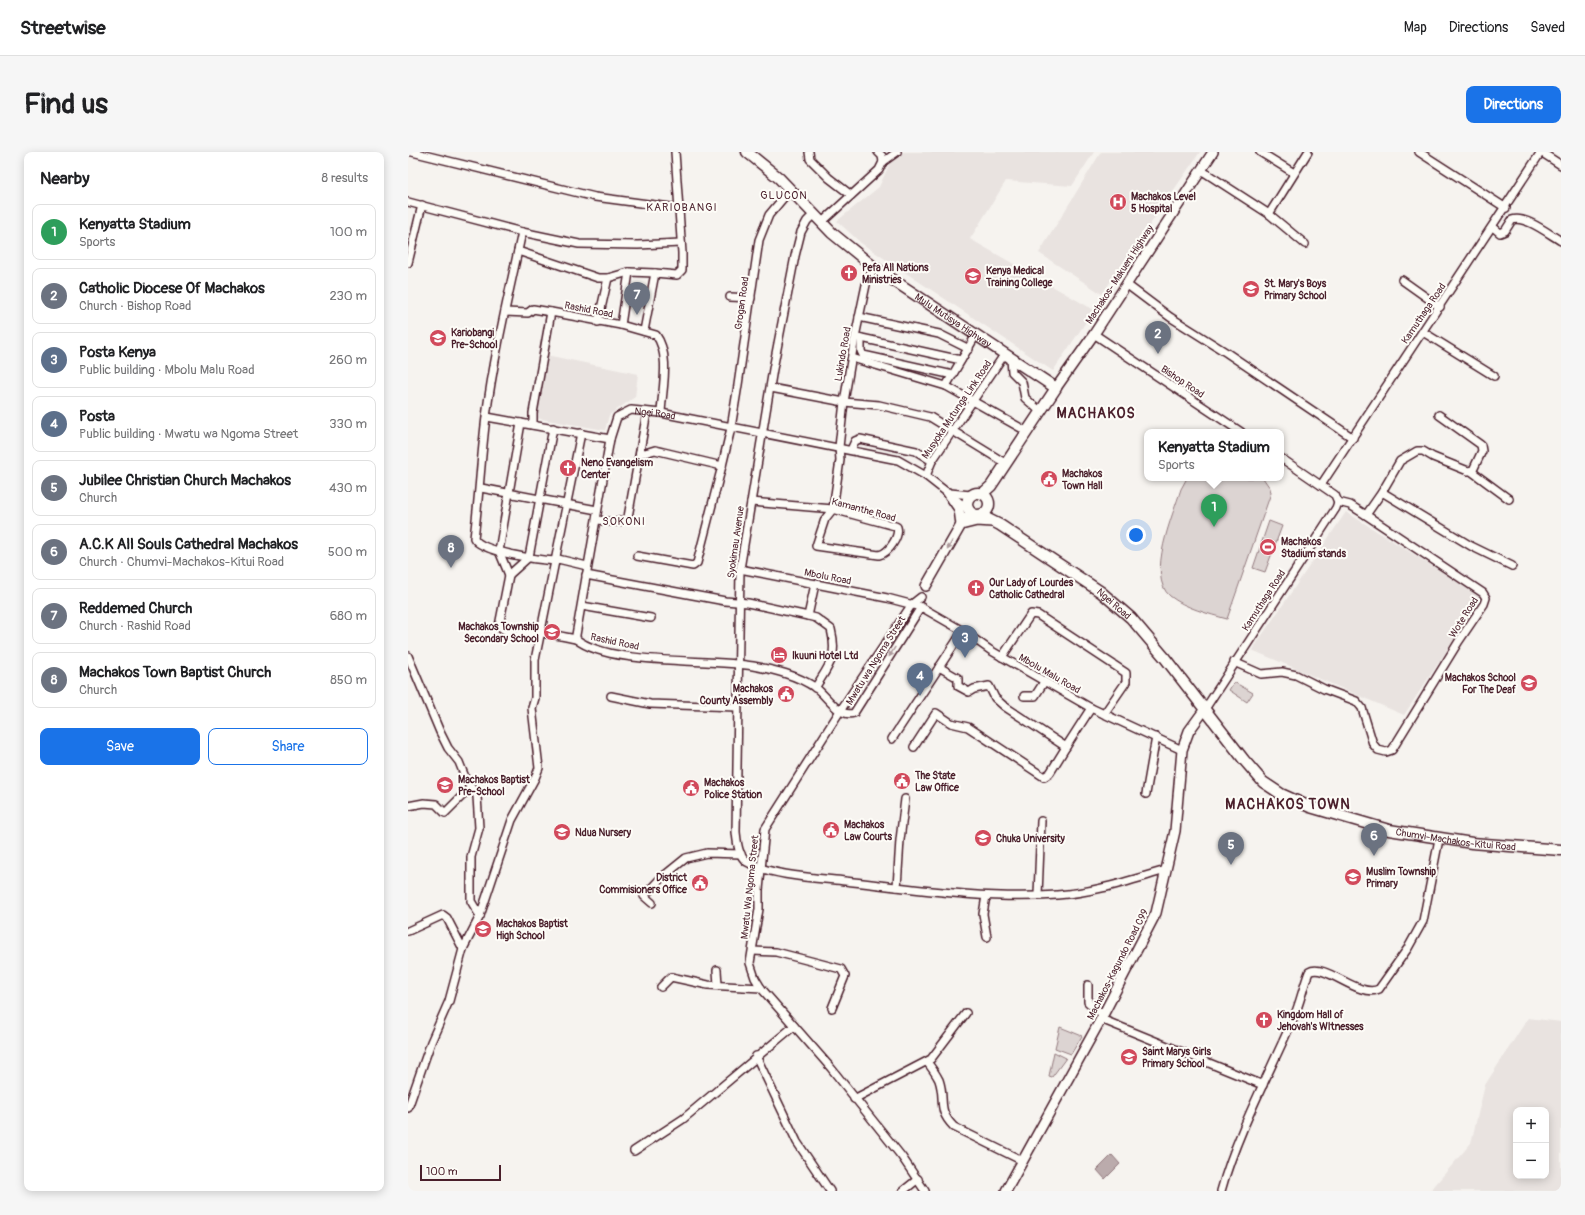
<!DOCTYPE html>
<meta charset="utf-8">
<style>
:root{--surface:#fff;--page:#f6f6f6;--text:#202124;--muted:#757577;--line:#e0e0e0;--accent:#1a73e8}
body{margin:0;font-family:Pangolin,sans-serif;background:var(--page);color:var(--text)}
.controls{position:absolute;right:12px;bottom:12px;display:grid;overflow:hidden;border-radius:8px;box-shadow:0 2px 10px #0003}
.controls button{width:36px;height:36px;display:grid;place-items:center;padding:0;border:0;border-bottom:1px solid var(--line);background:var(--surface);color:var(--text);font:20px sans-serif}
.scale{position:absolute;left:12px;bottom:10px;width:81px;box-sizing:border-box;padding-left:4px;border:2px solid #4a1f2b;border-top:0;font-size:11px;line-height:14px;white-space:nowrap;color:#4a1f2b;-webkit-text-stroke:3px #fdfcf7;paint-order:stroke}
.you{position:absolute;left:728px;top:383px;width:14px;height:14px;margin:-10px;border:3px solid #fff;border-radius:50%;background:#1a73e8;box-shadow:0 0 0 6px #1a73e833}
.badge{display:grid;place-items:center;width:26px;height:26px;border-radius:50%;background:var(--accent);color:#fff;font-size:13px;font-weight:700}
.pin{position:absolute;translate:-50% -33px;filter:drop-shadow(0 1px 2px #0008)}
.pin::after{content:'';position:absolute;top:21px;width:14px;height:12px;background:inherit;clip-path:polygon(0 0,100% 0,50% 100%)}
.popup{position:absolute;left:736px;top:277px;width:140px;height:52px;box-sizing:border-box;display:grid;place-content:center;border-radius:8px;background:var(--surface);filter:drop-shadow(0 1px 3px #0005);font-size:13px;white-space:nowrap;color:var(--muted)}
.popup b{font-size:15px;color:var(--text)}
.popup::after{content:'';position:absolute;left:50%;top:100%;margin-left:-8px;border:8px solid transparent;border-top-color:var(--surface)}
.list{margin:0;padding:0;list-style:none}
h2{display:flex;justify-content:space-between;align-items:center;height:52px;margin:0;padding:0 16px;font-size:17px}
h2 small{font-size:13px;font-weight:400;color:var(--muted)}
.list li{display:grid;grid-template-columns:26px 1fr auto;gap:12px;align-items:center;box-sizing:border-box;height:56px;margin:0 8px 8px;padding:0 8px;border:1px solid var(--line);border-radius:8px}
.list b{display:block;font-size:15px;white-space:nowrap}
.list p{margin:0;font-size:13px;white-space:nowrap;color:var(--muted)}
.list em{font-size:13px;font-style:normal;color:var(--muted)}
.actions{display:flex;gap:8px;padding:12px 16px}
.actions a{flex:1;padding:9px 0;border:1px solid var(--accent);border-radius:8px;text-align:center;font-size:14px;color:var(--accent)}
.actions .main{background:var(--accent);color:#fff}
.map{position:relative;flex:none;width:1153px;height:1039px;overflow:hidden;border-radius:8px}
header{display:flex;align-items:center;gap:24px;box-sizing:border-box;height:56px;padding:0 20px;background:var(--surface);border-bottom:1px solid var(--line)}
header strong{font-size:19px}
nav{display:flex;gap:22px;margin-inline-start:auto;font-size:14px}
.intro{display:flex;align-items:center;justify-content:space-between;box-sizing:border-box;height:96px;padding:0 24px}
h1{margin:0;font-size:28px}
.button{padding:10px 18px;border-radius:8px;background:var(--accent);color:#fff;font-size:14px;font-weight:700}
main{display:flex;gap:24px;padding:0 24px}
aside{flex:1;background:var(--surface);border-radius:8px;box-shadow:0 2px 10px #0003}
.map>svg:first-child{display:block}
</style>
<header>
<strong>Streetwise</strong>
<nav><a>Map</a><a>Directions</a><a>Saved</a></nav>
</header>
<div class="intro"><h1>Find us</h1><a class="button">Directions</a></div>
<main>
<aside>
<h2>Nearby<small>8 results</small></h2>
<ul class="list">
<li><span class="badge" style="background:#2e9e5b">1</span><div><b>Kenyatta Stadium</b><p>Sports</p></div><em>100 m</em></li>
<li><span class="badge" style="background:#6b7280">2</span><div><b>Catholic Diocese Of Machakos</b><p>Church · Bishop Road</p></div><em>230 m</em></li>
<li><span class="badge" style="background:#5c6f8a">3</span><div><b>Posta Kenya</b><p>Public building · Mbolu Malu Road</p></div><em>260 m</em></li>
<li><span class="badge" style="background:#5c6f8a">4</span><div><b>Posta</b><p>Public building · Mwatu wa Ngoma Street</p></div><em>330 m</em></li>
<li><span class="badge" style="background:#6b7280">5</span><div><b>Jubilee Christian Church Machakos</b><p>Church</p></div><em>430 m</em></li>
<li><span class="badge" style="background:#6b7280">6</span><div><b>A.C.K All Souls Cathedral Machakos</b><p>Church · Chumvi-Machakos-Kitui Road</p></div><em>500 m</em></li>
<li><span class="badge" style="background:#6b7280">7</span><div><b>Reddemed Church</b><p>Church · Rashid Road</p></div><em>680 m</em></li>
<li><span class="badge" style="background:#6b7280">8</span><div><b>Machakos Town Baptist Church</b><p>Church</p></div><em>850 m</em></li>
</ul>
<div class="actions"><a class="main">Save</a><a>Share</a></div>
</aside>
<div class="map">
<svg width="1153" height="1039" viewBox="0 0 1153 1039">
<rect width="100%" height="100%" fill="#f6f3ef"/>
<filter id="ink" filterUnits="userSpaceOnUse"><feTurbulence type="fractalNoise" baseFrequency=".025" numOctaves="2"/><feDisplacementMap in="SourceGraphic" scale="8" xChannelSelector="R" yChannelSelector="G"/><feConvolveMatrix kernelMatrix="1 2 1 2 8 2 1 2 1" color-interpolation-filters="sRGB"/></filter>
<g filter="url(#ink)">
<g fill="#e9e3e0" fill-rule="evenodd">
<path d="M 487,0 L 686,0 L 664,34 L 598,29 L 562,87 L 686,158 L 645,219 L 453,91 L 429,69 L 471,35 Z"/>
<path d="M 693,0 L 792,0 L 694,142 L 631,101 Z"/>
<path d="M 138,203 L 230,222 L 227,245 L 201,263 L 197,278 L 128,266 Z"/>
<path d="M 938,360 L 1074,445 L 996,563 L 844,498 Z"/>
<path d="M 1120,866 L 1153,870 L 1153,1039 L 1022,1039 L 1063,991 L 1077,933 ZM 1108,958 L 1138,958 L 1138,1024 L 1108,1024 Z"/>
</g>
<g fill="#dcd4d2" stroke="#937a7e">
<path d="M 779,326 L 855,326 L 862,336 L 863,341 L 819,467 C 801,462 777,456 762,444 C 738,424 765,363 773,337 Z"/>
<path d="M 861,369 L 874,374 L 857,420 L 845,416 Z"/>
<path d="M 826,530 L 845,541 L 839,550 L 821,538 Z"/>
<path d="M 652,875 L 674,884 L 663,902 L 647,896 Z"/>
<path d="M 646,900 L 658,906 L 644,925 L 641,924 Z"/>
</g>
<path fill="#bbabac" stroke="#8e7378" d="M 704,1003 L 712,1012 L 697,1027 L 689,1018 Z"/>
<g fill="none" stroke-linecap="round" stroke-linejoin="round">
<g stroke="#4a1f2b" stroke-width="10">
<g id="minor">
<path d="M 4,0 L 187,45 L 270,56"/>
<path d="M 401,0 L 402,7 L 421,26 L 443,43"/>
<path d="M 852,0 L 886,21"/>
<path d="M 1011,0 L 1098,56"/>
<path d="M 1133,0 L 1153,13"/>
<path d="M 475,10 L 489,0"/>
<path d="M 793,18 L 861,62 L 897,92"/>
<path d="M 0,50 L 114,80 L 171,92 L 230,93 L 273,91"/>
<path d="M 406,62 L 399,69 L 393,80 L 387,104 L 365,217 L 332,417 L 328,680 C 329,689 330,704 339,710 C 363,724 409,726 437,729 C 507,737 578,748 649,743 C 686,741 723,728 758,718"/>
<path d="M 861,62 L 900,0"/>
<path d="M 413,71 L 471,18 L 475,10 L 474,4 L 470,0"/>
<path d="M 1085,75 L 1092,81 L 1097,79 L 1104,68 C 1117,63 1141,82 1153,89"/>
<path d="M 114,80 C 101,141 86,203 78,265 C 73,305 71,346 66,386 C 72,400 132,408 148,409 L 150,407 L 179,414"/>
<path d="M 110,99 L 190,126 L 200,126 L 221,120 L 247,121"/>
<path d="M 0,111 L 14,53"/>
<path d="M 994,128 L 1032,155"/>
<path d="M 718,132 L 762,165 L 819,201 L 945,286"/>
<path d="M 322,145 L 343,146"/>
<path d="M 97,160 L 120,161 L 125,157 L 143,160"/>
<path d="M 451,165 L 531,182 L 561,197"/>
<path d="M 190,170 L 200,126"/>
<path d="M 213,173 L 221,120"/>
<path d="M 236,179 L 247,121 L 269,123 L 274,118 L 274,101 L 267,0"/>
<path d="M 1015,180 L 1086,224"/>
<path d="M 686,182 L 833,280"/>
<path d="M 568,183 L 538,234 L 620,280"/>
<path d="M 449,185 L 553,208"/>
<path d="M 453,186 L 453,199 L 455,203 L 545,223"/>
<path d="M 444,206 L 538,234"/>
<path d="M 603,207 L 604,220 L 614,230 L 617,246 L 633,260"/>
<path d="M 363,236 L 436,250 L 471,253 L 522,265 L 597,311"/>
<path id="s1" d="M 79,265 L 202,287 L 209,265 L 223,258 L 253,261 L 490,308 L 518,324 L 560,357"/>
<path d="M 125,273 L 125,261 L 143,160 L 213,173 L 248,183 C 263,203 254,238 253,261"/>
<path d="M 145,276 L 121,405 L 101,423 L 91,474 C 107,487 115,480 133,481 C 145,482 157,485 168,487"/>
<path d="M 202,287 L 168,483 L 168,487 C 202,514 299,506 345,514 C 367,518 389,523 408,536 C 419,544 431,566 446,561 L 513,455"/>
<path d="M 443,298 L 447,289 L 452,287 L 508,299 L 524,309"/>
<path d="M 873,306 L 927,343 L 930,350"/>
<path d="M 314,314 L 323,276 L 330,233 L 351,88 L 361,63 L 382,38"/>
<path d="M 1063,319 L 1101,347"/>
<path d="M 518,324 L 524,309 L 596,203"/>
<path d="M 913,333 L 1133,0"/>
<path d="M 73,336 L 189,358"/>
<path d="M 974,340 L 1063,394 L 1104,414"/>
<path d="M 542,341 L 563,343"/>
<path d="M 343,350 L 425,357 L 487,374 L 489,375 C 492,384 481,401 471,403 L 408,394 L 417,367 L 425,357 L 432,308 L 431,295 L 436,250 L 447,185 L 459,128 L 467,116"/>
<path d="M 958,363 L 974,340 L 992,309 L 1009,299 L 1015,299 L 1025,305 L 1060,319 L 1065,318 L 1074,299 L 1073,293 L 1031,263"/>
<path d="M 189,368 C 200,369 211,373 220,365 L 239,260"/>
<path d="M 229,404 L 285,414 L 289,411 L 314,314 L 247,298 L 237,301 L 232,300"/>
<path d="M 332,417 L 479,446 L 513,455 L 555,479 L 582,498 L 683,556 L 774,598"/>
<path d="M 101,423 L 91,399 L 113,271"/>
<path d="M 178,423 L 317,449 L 340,451 L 400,464 L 408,466 L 423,477 C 430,505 422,512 407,536"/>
<path d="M 513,445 L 504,452 L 432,559 L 357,677 L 351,738 L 351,757 L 342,811 L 347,826 L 353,836 L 423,916 L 494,1005 L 517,1039"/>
<path d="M 174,454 L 243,466"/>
<path d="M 400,464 L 407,432"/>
<path d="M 0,504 L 32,580 L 40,596 L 51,610 L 59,630 L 69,644 L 71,676 L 63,705 L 63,749 L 72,764"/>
<path d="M 594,505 L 623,462 L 630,463 L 718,521 L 718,530 L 696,562"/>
<path d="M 826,510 L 853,522 L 874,520 L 888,523 L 916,537 L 948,549 L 954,556 L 965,592 L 970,598 L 978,600 L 984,598 L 1051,489 L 1076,452 L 1078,446 L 1075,441 L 958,363 L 942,353 L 930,350"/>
<path d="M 531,515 L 550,526 L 550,534 L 561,540 L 566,537 L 581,534 L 587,546 L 596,554 L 658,595 L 683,556"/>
<path d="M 203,544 L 242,552 L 329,555"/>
<path d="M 616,544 L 627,544 L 636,530"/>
<path d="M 797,557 L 928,356 L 930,350"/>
<path d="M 484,587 L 555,479"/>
<path d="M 506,595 L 528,561 L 543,571 L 560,575 L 636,625 L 642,621 L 658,595"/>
<path d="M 738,642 L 748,585"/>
<path d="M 0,654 L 16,651 L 28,652 L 37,661 L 63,635"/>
<path d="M 489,735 L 492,688 L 497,647"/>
<path d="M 630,743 L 633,669"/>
<path d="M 578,744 L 575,762 L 579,785"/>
<path d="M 244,751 L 236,744 L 252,727 L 278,706 L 299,701 L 333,702"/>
<path d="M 0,779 L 35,763 L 39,766 L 55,797"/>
<path d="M 345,799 L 368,800 L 433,817 L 437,824 L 424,856"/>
<path d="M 309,818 L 310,833"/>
<path d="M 680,833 L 680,850 L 695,863"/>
<path d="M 253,835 L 263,825 L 300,833 L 353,836"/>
<path d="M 693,867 L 855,933"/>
<path d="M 348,904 L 389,990 L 422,1039"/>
<path d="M 519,910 C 523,915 528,922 531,928 C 538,948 528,957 546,975 L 615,1009"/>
<path d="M 446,947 L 523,907 L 558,861"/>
<path d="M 0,956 L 23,890 L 41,849 L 55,797 L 72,764 L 104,668 L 127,626 L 131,616 L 124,556 L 127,546 L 127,508 L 173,281"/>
<path d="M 226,999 L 275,967 L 386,874"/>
<path d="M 495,1039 L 510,1027"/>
<path d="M 813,1039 C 829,981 861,922 885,867 C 892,852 895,835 901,820 C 917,810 951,847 971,837 L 1000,796 L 1015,769 L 1031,687"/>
</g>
</g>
<g stroke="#4a1f2b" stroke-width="12">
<g id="major">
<path d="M 648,236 L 686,182 L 805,0"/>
<path d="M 540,341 L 551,357 L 553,373 L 569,369 L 584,370"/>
<path d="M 518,434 L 553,373 L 563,360"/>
<path d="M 598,1039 L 693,867 L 748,761 L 767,679 L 774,598 L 781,579 L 797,557"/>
</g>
</g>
<g stroke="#4a1f2b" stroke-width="13">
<g id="highway">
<path id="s2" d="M 339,0 L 371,26 L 424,81 L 467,116 L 648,236 L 583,334 L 574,342"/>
<circle cx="570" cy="352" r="11"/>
<path id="s3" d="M 572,363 L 592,373 L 693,440 L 723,466 L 757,506 L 836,608 L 855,630 L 873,642 L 902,655 L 981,678 L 1064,691 L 1153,698"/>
</g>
</g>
<use href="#minor" stroke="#fdfcf7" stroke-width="7"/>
<use href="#major" stroke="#fdfcf7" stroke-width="9"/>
<use href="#highway" stroke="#fdfcf7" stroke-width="10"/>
</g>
<defs><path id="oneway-solid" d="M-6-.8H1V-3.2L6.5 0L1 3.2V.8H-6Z"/></defs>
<g fill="#ac999b">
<use href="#oneway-solid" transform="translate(542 393) rotate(119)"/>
<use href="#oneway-solid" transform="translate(484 500) rotate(122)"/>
</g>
</g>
<defs>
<g id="hospital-disc" transform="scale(0.9)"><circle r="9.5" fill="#d1495b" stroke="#fdfcf7"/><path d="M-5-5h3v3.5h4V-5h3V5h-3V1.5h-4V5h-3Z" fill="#fff"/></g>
<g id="church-disc" transform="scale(0.9)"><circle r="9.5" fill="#d1495b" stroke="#fdfcf7"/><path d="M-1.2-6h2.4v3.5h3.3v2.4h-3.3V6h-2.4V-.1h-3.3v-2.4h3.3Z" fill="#fff"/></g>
<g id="university-disc" transform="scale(0.9)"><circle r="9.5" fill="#d1495b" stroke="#fdfcf7"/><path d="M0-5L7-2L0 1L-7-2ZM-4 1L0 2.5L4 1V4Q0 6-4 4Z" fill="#fff"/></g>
<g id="school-disc" transform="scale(0.9)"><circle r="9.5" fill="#d1495b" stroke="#fdfcf7"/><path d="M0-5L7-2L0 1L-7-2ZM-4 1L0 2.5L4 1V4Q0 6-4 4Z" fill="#fff"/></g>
<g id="civic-disc" transform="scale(0.9)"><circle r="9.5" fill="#d1495b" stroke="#fdfcf7"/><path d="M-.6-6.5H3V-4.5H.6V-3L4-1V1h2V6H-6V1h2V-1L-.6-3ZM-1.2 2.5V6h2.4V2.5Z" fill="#fff"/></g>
<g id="stadium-disc" transform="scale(0.9)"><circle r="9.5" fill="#d1495b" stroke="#fdfcf7"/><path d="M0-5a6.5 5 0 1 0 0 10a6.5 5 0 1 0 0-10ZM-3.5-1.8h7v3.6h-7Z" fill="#fff"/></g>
<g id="hotel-disc" transform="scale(0.9)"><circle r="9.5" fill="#d1495b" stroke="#fdfcf7"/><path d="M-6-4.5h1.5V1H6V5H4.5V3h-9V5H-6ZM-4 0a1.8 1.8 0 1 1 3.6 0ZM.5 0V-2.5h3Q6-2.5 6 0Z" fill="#fff"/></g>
</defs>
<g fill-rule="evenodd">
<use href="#hospital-disc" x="710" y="50"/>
<use href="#church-disc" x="441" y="121"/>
<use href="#university-disc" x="565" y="124"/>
<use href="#school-disc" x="843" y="137"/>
<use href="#school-disc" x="30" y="186"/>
<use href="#church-disc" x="160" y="316"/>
<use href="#civic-disc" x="641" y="327"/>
<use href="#stadium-disc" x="860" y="395"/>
<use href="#church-disc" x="568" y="436"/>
<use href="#school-disc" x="144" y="480"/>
<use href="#hotel-disc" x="371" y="503"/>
<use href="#school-disc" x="1121" y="531"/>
<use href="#civic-disc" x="378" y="542"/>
<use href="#civic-disc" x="494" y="629"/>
<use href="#school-disc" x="37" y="633"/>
<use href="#civic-disc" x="283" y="636"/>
<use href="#civic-disc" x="423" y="678"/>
<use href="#school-disc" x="154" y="680"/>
<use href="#university-disc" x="575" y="686"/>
<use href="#school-disc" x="945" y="725"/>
<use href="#civic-disc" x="292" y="731"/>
<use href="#school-disc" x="75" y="777"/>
<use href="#church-disc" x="856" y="868"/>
<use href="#school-disc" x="721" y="905"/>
</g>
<g text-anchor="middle" stroke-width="4" stroke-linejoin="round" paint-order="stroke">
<g font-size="10" font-weight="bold" fill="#4a1f2b" stroke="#fdfcf7" text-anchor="start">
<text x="723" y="48">Machakos Level<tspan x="723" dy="12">5 Hospital</tspan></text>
<text x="454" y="119">Pefa All Nations<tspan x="454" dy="12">Ministries</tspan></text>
<text x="578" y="122">Kenya Medical<tspan x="578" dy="12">Training College</tspan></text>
<text x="856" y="135">St. Mary's Boys<tspan x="856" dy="12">Primary School</tspan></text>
<text x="43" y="184">Kariobangi<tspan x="43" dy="12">Pre-School</tspan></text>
<text x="173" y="314">Neno Evangelism<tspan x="173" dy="12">Center</tspan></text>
<text x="654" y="325">Machakos<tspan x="654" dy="12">Town Hall</tspan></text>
<text x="873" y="393">Machakos<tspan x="873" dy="12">Stadium stands</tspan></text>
<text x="581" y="434">Our Lady of Lourdes<tspan x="581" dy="12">Catholic Cathedral</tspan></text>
<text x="131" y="478" text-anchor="end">Machakos Township<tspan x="131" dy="12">Secondary School</tspan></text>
<text x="384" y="507">Ikuuni Hotel Ltd</text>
<text x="1108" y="529" text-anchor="end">Machakos School<tspan x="1108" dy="12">For The Deaf</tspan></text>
<text x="365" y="540" text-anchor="end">Machakos<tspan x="365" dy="12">County Assembly</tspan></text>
<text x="507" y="627">The State<tspan x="507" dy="12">Law Office</tspan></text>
<text x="50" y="631">Machakos Baptist<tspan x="50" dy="12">Pre-School</tspan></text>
<text x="296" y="634">Machakos<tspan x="296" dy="12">Police Station</tspan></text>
<text x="436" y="676">Machakos<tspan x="436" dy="12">Law Courts</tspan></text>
<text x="167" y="684">Ndua Nursery</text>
<text x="588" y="690">Chuka University</text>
<text x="958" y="723">Muslim Township<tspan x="958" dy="12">Primary</tspan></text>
<text x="279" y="729" text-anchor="end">District<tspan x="279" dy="12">Commisioners Office</tspan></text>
<text x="88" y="775">Machakos Baptist<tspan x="88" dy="12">High School</tspan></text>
<text x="869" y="866">Kingdom Hall of<tspan x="869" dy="12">Jehovah's WItnesses</tspan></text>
<text x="734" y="903">Saint Marys Girls<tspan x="734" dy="12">Primary School</tspan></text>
</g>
<g font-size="10" fill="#4a1f2b" stroke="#fdfcf7">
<text transform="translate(711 122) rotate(-57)" y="4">Machakos- Makueni Highway</text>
<text transform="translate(333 151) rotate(-82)" y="4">Grogan Road</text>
<text transform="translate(181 157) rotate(11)" y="4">Rashid Road</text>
<text transform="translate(1015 161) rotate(-56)" y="4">Kamuthaga Road</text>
<text dy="4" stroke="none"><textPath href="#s2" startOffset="267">Mulu Mutisya Highway</textPath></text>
<text transform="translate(434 202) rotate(-80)" y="4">Lukindo Road</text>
<text transform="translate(775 229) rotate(34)" y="4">Bishop Road</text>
<text transform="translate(548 257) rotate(-56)" y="4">Musyoka Mutunga Link Road</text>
<text dy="4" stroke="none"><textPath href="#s1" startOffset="188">Ngei Road</textPath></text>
<text transform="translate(456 357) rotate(15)" y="4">Kamanthe Road</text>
<text transform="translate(327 390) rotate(-82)" y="4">Syokimau Avenue</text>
<text transform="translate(420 424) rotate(11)" y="4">Mbolu Road</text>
<text transform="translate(855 448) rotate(-57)" y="4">Kamuthaga Road</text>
<text dy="4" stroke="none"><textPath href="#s3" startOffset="161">Ngei Road</textPath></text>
<text transform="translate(1055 465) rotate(-58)" y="4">Wote Road</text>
<text transform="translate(207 489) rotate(12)" y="4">Rashid Road</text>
<text transform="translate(467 508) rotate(-58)" y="4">Mwatu wa Ngoma Street</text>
<text transform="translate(642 521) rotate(30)" y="4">Mbolu Malu Road</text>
<text dy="4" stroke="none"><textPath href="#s3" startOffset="597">Chumvi-Machakos-Kitui Road</textPath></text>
<text transform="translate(341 735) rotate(-84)" y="4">Mwatu Wa Ngoma Street</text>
<text transform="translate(709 812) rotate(-63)" y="4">Machakos-Kagundo Road C99</text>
</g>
<g font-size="11" letter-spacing="1" fill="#4a1f2b" stroke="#fdfcf7">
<text x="376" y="47">GLUCON</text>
<text x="274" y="59">KARIOBANGI</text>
<text x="216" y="373">SOKONI</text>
</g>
<g font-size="14" font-weight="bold" letter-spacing="1" fill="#4a1f2b" stroke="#fdfcf7">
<text x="688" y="266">MACHAKOS</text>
<text x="880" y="657">MACHAKOS TOWN</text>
</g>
</g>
</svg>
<div class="controls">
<button>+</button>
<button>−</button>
</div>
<div class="scale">100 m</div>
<div class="you"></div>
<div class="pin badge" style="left:806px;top:375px;background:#2e9e5b">1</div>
<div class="popup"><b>Kenyatta Stadium</b>Sports</div>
<div class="pin badge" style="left:750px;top:202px;background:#6b7280">2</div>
<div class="pin badge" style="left:557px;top:506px;background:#5c6f8a">3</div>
<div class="pin badge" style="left:512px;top:544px;background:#5c6f8a">4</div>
<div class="pin badge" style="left:823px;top:713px;background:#6b7280">5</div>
<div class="pin badge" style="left:966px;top:704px;background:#6b7280">6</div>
<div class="pin badge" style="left:229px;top:163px;background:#6b7280">7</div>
<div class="pin badge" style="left:43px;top:416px;background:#6b7280">8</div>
</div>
</main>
